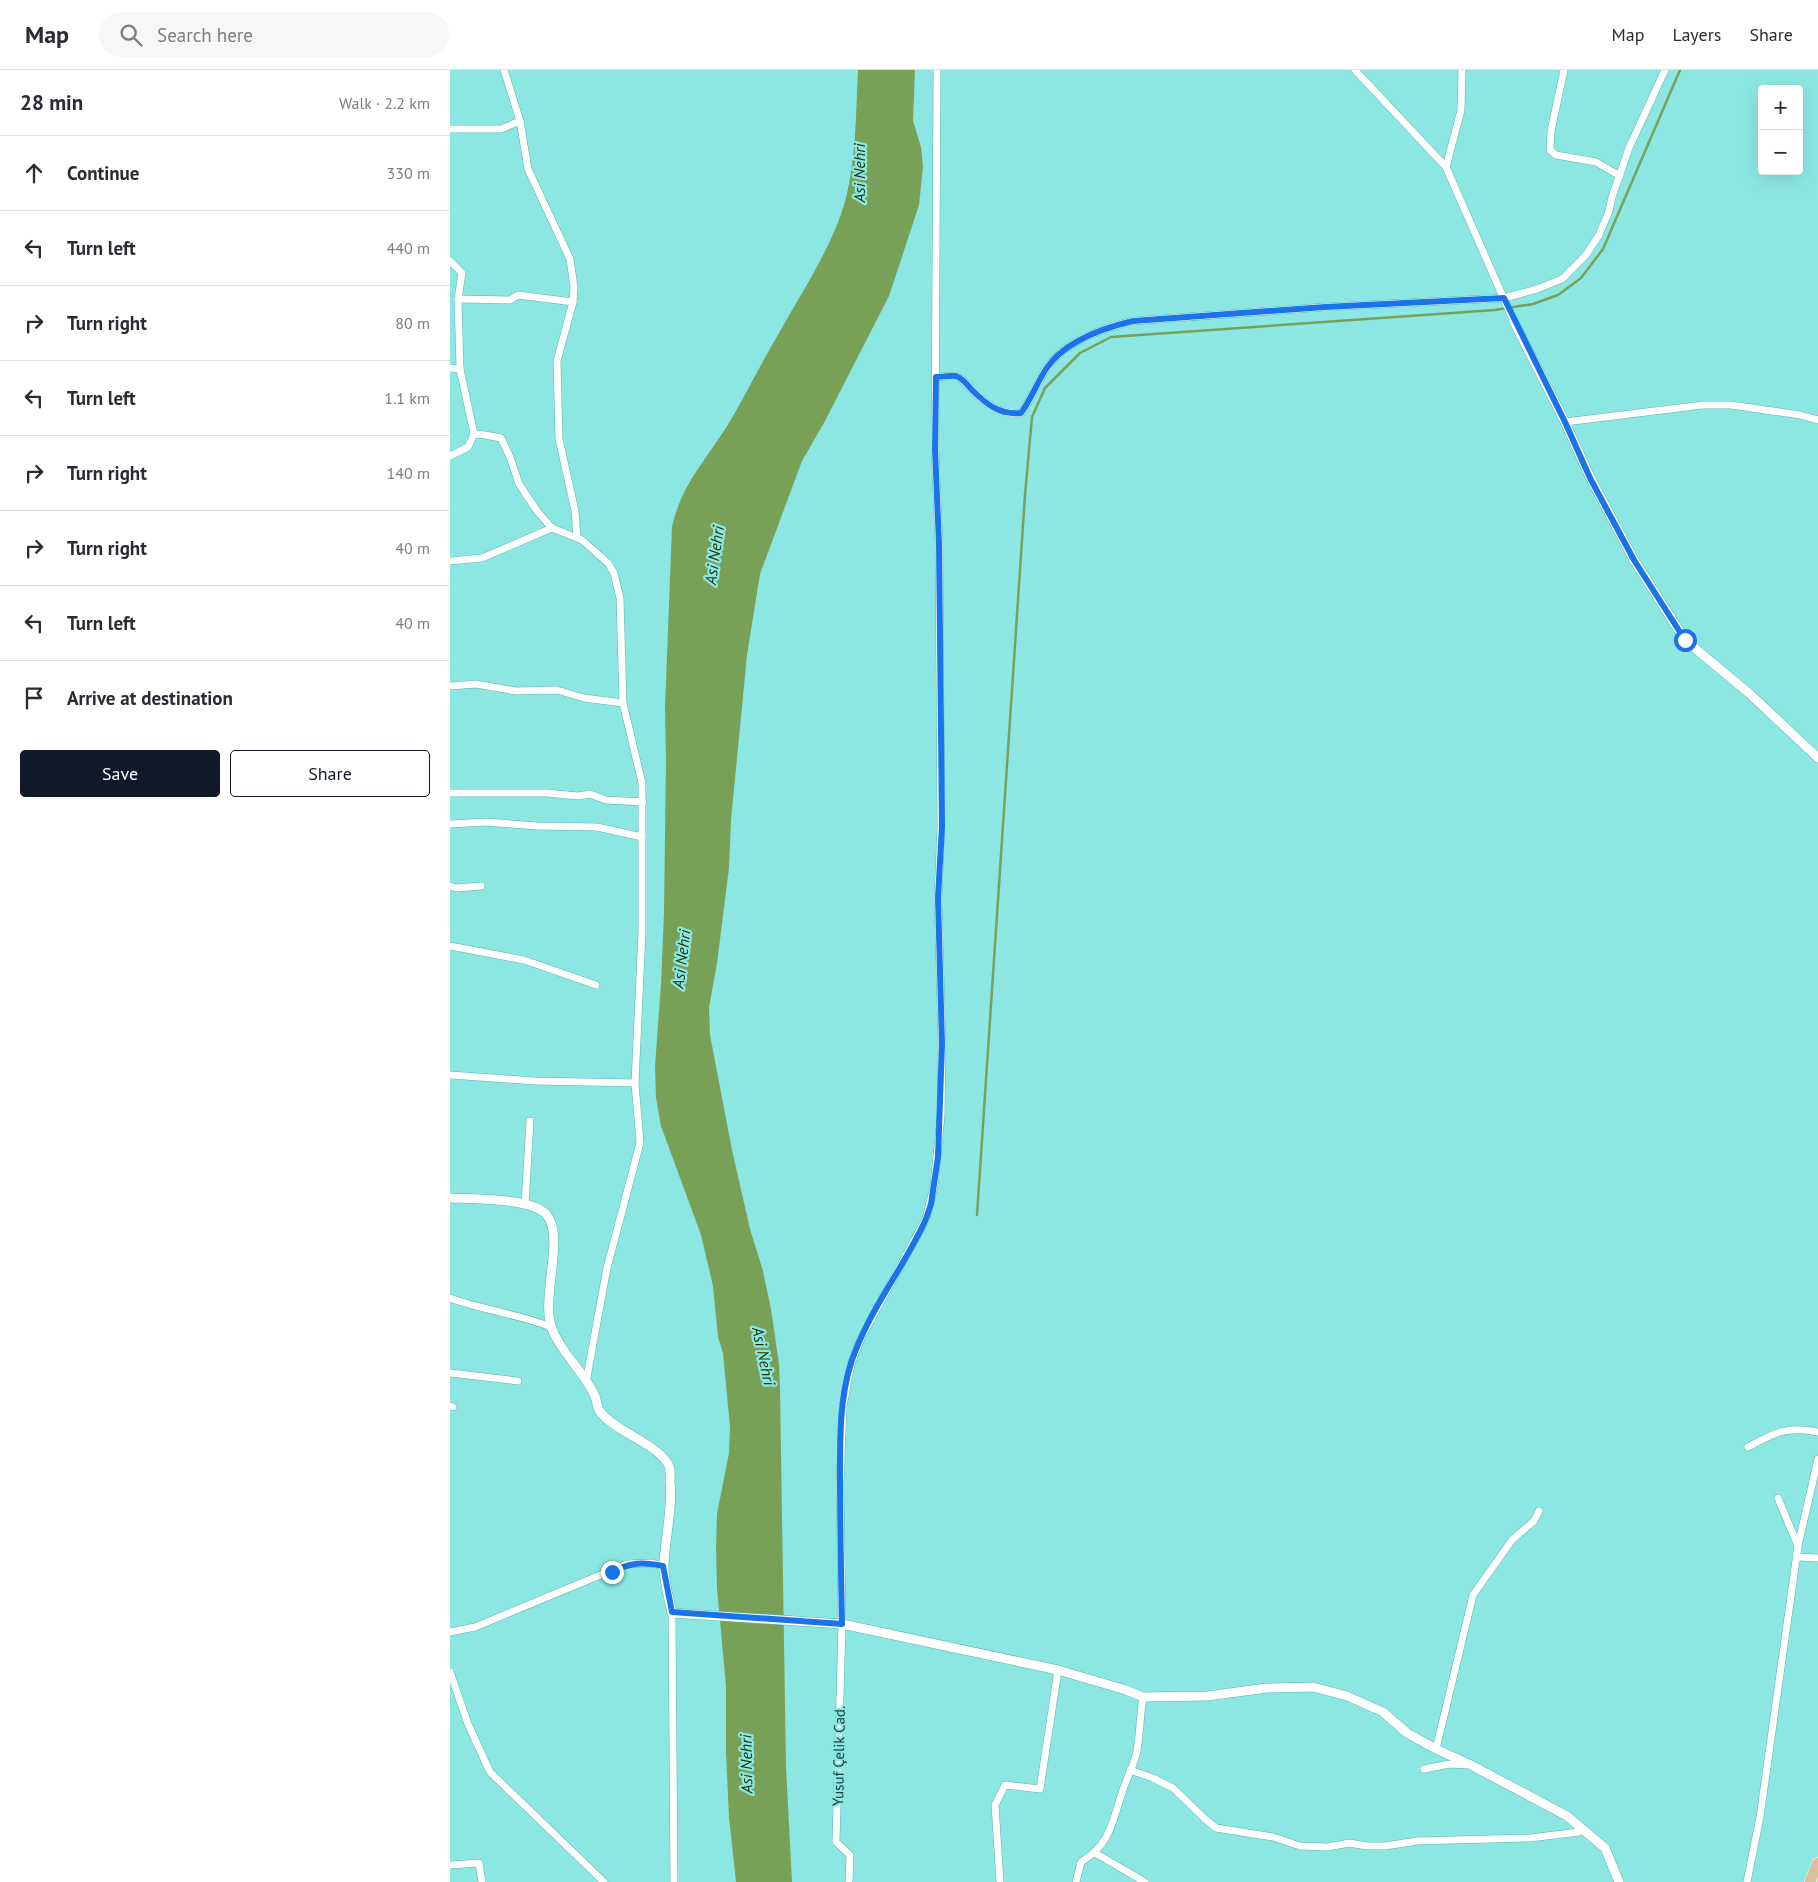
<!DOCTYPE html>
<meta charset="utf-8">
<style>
:root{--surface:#fff;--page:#f7f7f7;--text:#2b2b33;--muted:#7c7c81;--line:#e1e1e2;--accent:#111827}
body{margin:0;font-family:"PT Sans",sans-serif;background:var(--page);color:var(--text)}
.controls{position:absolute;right:15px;top:15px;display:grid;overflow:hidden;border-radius:5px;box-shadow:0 5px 20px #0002}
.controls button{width:45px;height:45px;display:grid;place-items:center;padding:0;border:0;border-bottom:1px solid var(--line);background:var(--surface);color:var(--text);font:25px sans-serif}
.stop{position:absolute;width:15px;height:15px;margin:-11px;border:4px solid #1a73e8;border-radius:50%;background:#fff}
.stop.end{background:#1a73e8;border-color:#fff;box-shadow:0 1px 5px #0008}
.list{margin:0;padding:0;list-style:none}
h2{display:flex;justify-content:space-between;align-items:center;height:65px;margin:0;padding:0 20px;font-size:21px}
h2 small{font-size:16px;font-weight:400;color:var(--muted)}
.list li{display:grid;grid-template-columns:32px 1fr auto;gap:15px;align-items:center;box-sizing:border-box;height:75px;padding:0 20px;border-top:1px solid var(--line)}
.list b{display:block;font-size:19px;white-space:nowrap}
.list em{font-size:16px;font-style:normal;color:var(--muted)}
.actions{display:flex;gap:10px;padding:15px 20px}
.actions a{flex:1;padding:11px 0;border:1px solid var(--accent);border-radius:5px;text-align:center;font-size:18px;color:var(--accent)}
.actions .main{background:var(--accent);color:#fff}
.icon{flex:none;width:28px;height:28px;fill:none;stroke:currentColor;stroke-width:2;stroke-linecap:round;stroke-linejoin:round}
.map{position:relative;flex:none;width:1368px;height:1812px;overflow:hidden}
header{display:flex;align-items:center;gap:30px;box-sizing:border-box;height:70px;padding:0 25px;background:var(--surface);border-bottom:1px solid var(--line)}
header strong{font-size:24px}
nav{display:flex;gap:28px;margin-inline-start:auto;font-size:18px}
.search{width:350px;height:45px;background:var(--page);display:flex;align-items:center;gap:12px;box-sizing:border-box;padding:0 18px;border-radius:28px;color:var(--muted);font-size:19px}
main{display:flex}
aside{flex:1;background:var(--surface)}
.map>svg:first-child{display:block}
</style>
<header>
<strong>Map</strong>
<div class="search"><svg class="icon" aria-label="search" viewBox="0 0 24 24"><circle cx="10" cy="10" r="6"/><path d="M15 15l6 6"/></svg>Search here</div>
<nav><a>Map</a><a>Layers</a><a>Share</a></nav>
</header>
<main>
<aside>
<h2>28 min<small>Walk · 2.2 km</small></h2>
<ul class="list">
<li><svg class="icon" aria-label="ahead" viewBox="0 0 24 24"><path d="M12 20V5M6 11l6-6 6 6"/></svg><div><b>Continue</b></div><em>330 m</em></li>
<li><svg class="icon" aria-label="left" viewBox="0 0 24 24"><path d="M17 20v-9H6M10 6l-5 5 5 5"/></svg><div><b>Turn left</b></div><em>440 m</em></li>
<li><svg class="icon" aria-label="right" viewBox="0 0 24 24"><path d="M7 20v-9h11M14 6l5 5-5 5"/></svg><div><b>Turn right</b></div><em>80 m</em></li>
<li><svg class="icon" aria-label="left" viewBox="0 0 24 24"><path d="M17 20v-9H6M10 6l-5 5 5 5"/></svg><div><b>Turn left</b></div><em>1.1 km</em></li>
<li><svg class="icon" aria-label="right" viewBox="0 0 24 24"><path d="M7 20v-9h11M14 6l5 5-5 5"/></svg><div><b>Turn right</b></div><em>140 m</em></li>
<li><svg class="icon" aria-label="right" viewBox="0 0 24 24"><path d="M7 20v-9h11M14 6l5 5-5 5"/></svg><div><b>Turn right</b></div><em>40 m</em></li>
<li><svg class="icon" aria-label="left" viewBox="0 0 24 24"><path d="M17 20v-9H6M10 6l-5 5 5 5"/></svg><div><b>Turn left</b></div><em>40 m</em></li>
<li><svg class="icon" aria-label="arrive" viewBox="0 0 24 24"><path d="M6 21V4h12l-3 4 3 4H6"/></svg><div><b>Arrive at destination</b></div></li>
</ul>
<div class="actions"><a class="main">Save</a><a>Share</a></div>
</aside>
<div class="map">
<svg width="1368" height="1812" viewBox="0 0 1368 1812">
<rect width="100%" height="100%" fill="#8ce7e3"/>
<path fill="#79a057" d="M 408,0 L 465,0 L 463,51 L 471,77 L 473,97 L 469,135 L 439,226 L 375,351 L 352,391 L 310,504 L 297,585 L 281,750 L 279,798 L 267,893 L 259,938 L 260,965 L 282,1080 L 300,1159 L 313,1201 L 321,1239 L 329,1294 L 330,1319 L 336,1697 L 342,1812 L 286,1812 L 279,1747 L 276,1682 L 276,1616 L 267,1518 L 266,1477 L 267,1444 L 279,1383 L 280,1357 L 273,1283 L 268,1267 L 263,1216 L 251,1165 L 211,1056 L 206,1028 L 205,996 L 211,914 L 214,843 L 216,689 L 215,638 L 222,457 C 232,411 261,385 283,346 C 299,318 313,290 329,263 C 353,220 383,176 396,128 C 406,87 406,42 408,0 Z"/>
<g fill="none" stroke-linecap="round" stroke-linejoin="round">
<path stroke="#79a057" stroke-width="2.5" d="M 527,1145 L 575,425 L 582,347 L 595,318 L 630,283 L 661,267 L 1045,240 L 1083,234 L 1108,225 L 1131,208 L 1153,179 L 1230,0"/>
<g stroke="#59b5b1" stroke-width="8">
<g id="minor">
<path d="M 54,0 L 70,51 L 78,99 L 120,189 L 124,217 L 123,232 L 107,291 L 109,369 L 125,441 L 127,467"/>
<path d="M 905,0 L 996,97"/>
<path d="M 1012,0 L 1011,40 L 996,97 L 1064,252"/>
<path d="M 1114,0 L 1101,61 L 1100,80 L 1106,85 L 1146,92 L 1170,106"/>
<path d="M 0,59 L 51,59 L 70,51"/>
<path d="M 0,191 L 12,203 L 8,229 L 10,299 L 24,364 L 18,377 L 0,386"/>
<path d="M 8,229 L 60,230 L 68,225 L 123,232"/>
<path d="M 0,298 L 10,299"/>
<path d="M 486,307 C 492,307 501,305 506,306 C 512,308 517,314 521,319 C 536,334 549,345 571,343 C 581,330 587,313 596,299 C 614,272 653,258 683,251 L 875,237 L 1054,228 L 1087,219 L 1112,209 L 1136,185 L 1149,165 L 1159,141 L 1162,127 L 1179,78 L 1215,0"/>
<path d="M 1115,352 L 1253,335 L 1281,335 L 1350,345 L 1368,350"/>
<path d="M 24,364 L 35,365 L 51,368 L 60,387 L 69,414 L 87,441 L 102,458 L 132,470 L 158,493 L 164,503 L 170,528 L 173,633 L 192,713 L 192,862 L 185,1013 L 190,1073 L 157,1198 L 136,1312"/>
<path d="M 0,491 L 32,488 L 102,458"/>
<path d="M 0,616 L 26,614 L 66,621 L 107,620 L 134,628 L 173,633"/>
<path d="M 0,723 L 97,723 L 128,726 L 140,724 L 156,730 L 193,732"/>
<path d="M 0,754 L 36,752 L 87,756 L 147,757 L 192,767"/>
<path d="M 0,816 L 7,818 L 31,816"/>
<path d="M 0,876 L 74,890 L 146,915"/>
<path d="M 0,1005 L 85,1011 L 185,1013"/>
<path d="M 75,1134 L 80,1051"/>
<path d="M 0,1228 C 33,1240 68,1244 101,1257"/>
<path d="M 0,1303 L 68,1311"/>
<path d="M 0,1336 L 3,1337"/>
<path d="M 1298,1377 C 1325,1362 1337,1356 1368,1362"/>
<path d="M 1348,1476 L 1368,1389"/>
<path d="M 1347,1487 L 1368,1488"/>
<path d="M 222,1543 L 224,1812"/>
<path d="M 0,1562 L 25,1557 L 177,1494 L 201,1493 L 213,1496"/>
<path d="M 0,1602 L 18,1654 L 40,1702 L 154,1812"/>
<path d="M 986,1679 L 1023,1525 L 1062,1470 L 1084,1451 L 1089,1441"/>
<path d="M 974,1699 L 1000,1694 L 1019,1695"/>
<path d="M 680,1700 L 703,1708 L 723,1718 L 754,1748 L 766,1758 L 823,1767 L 850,1776 L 878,1777 L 899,1773 L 917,1776 L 935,1776 L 967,1771 L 1080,1768 L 1129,1762 L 1132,1759"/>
<path d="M 645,1783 L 695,1812"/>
<path d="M 0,1795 L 29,1793 L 32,1812"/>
<path d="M 399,1812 L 400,1785 L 386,1772 L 392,1554 L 390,1415 L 393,1336 L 401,1294 L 412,1266 L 476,1149 L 484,1116 L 491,1046 L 492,974 L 488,828 L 491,756 L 489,473 L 485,379 L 487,0"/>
<path d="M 550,1812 L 545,1735 L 555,1715 L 590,1719 L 608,1600"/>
<path d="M 626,1812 L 631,1792 C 663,1773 662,1749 674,1717 C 678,1705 685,1693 687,1681 C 690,1663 690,1645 693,1627"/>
<path d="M 1297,1812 L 1310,1747 L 1348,1476 L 1328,1428"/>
</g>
</g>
<g stroke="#59b5b1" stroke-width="10">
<g id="tertiary">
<path d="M 1064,252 L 1115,352 L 1140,407 L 1184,490 L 1235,570 L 1300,624 L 1368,688"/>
<path d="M 0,1128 C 21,1129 81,1128 96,1144 C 116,1166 90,1228 102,1259 C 112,1284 134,1302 145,1326 C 147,1332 147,1339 151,1343 C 169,1364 209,1374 219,1396 C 221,1400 220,1407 220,1411 C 223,1439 215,1466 214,1494 C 213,1509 219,1528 222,1543 L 392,1554 L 608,1600 L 676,1620 L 693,1627 L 757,1626 L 817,1618 L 863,1617 L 897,1626 L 933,1642 L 957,1663 L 986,1679 L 1021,1695 L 1117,1746 L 1155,1778 L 1169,1812"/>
</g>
</g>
<g stroke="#fff" stroke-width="12">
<path id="primary" d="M 1360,1812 L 1368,1793"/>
</g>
<use href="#minor" stroke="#fff" stroke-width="7"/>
<use href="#tertiary" stroke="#fff" stroke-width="9"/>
<use href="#primary" stroke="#dcbf9c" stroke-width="11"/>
</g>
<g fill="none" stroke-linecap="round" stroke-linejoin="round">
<path stroke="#1a73e8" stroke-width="6" d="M 162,1502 C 181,1492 193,1492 213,1496 L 222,1542 L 392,1554 C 391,1503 390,1453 390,1402 C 390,1366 390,1328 401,1293 C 418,1241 454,1198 476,1149 L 481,1134 L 488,1087 L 492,974 L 488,828 L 492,756 L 489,474 L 485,379 L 486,307 C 492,307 501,305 506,306 C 512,308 517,314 521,319 C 536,334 549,345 571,343 C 581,329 587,313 596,299 C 614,272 653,258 683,251 L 875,237 L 1054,228 L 1115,352 L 1140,408 L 1184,490 L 1235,570"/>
</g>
<g text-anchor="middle" stroke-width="4.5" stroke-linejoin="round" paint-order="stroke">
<g font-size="15" fill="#153d3b" stroke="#8ce7e3">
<text transform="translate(389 1686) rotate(-89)" y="5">Yusuf Çelik Cad.</text>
</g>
<g font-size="16" font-style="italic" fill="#1a3200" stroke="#8ce7e3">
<text transform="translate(409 103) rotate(-90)" y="6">Asi Nehri</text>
<text transform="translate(264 485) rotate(-82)" y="6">Asi Nehri</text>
<text transform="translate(231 889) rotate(-83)" y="6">Asi Nehri</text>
<text transform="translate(314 1286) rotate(78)" y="6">Asi Nehri</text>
<text transform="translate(296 1694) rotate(-91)" y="6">Asi Nehri</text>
</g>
</g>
</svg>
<div class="controls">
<button>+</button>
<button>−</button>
</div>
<div class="stop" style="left:1235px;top:570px"></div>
<div class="stop end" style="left:162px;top:1502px"></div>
</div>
</main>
